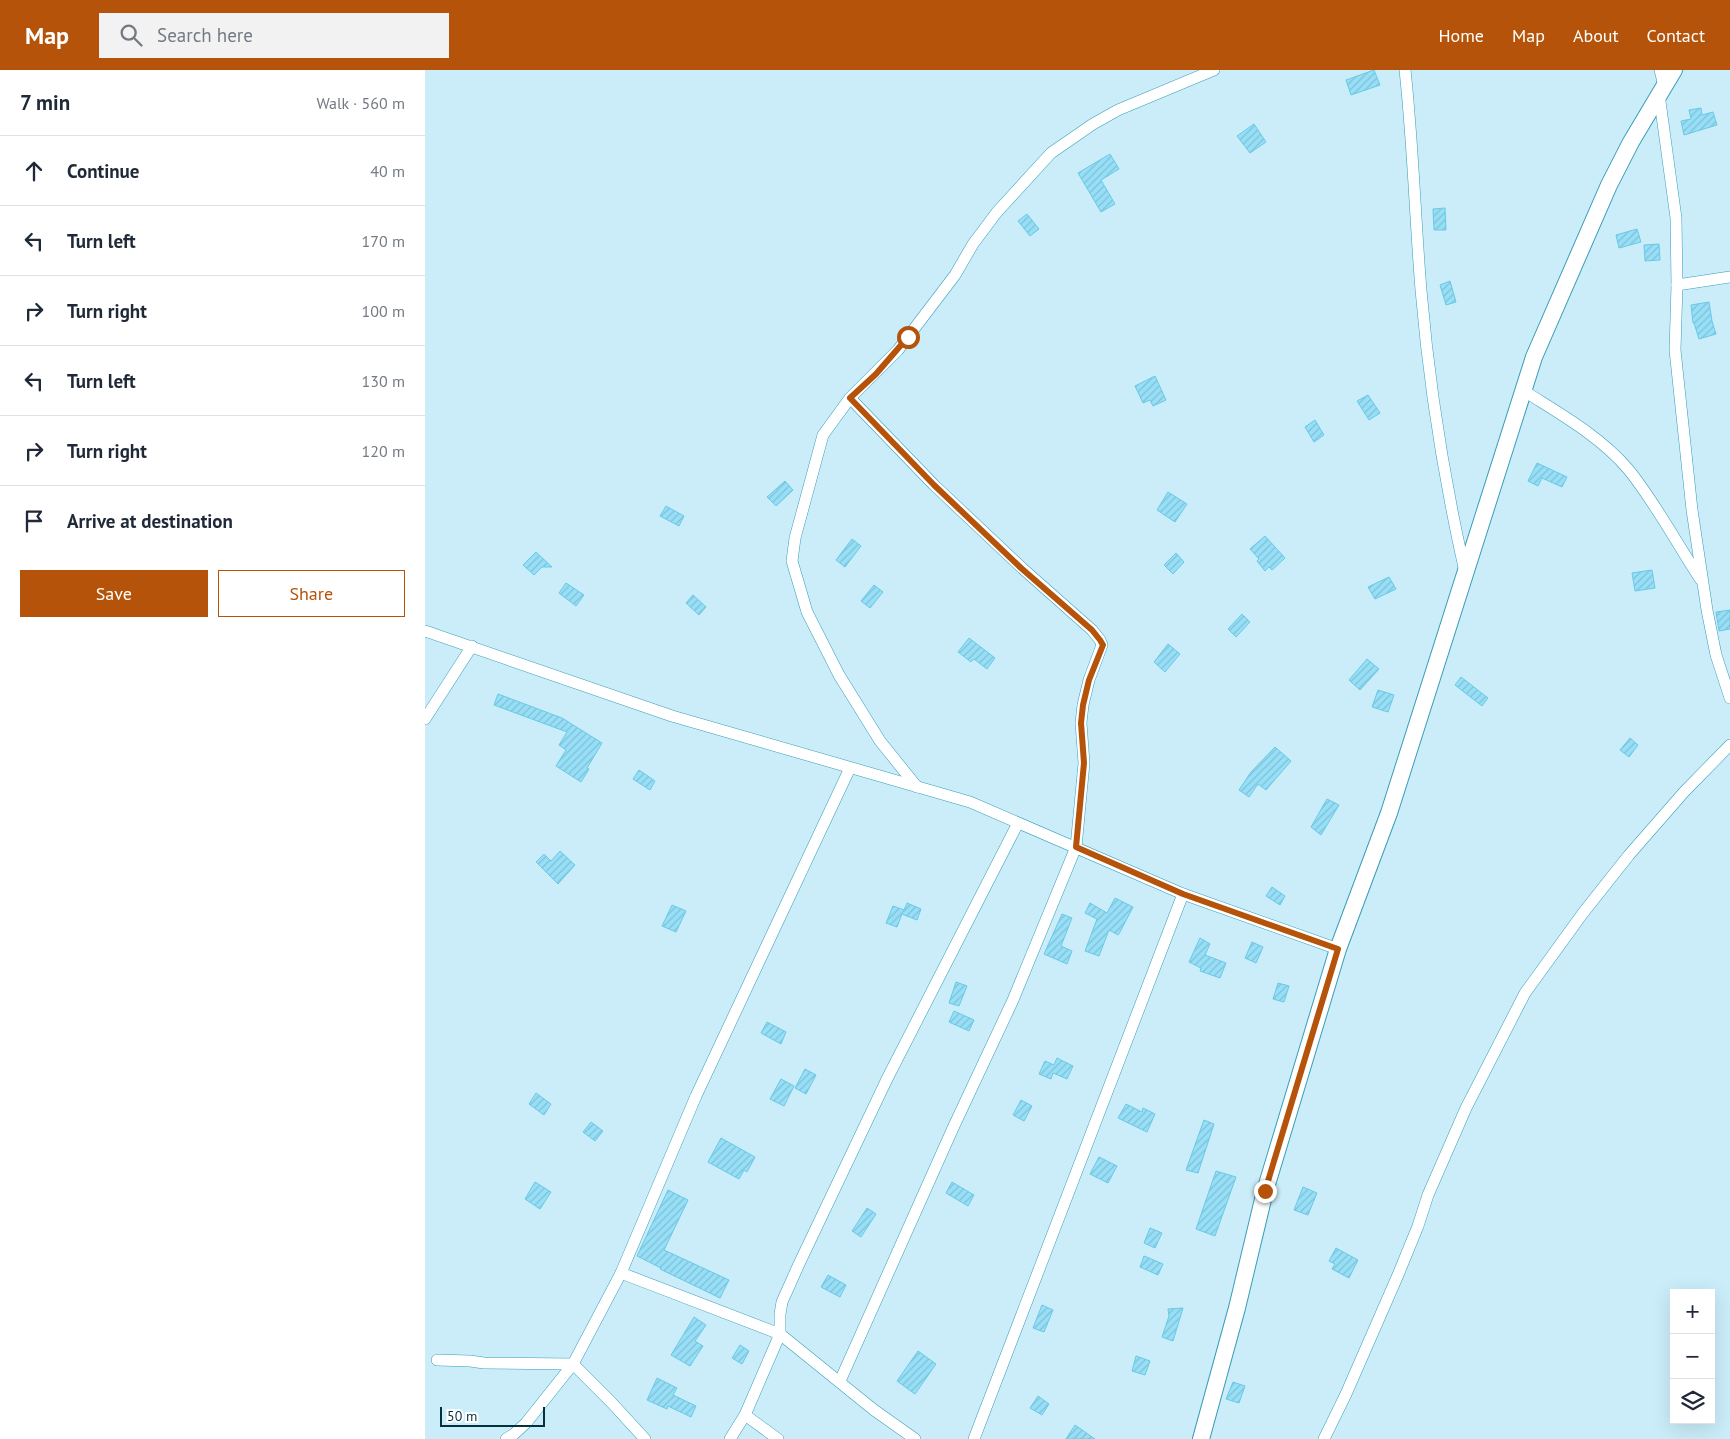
<!DOCTYPE html>
<meta charset="utf-8">
<style>
:root{--surface:#fff;--page:#f2f2f3;--text:#1f2937;--muted:#747a83;--line:#e0e1e3;--accent:#b45309}
body{margin:0;font-family:"PT Sans",sans-serif;background:var(--page);color:var(--text)}
.controls{position:absolute;right:15px;bottom:15px;display:grid;overflow:hidden;border-radius:0px;box-shadow:0 5px 20px #0002}
.controls button{width:45px;height:45px;display:grid;place-items:center;padding:0;border:0;border-bottom:1px solid var(--line);background:var(--surface);color:var(--text);font:25px sans-serif}
.scale{position:absolute;left:15px;bottom:12px;width:105px;box-sizing:border-box;padding-left:5px;border:2px solid #05313c;border-top:0;font-size:14px;line-height:18px;white-space:nowrap;color:#05313c;-webkit-text-stroke:4px #fff;paint-order:stroke}
.stop{position:absolute;width:15px;height:15px;margin:-11px;border:4px solid #b45309;border-radius:50%;background:#fff}
.stop.end{background:#b45309;border-color:#fff;box-shadow:0 1px 5px #0008}
.list{margin:0;padding:0;list-style:none}
h2{display:flex;justify-content:space-between;align-items:center;height:65px;margin:0;padding:0 20px;font-size:21px}
h2 small{font-size:16px;font-weight:400;color:var(--muted)}
.list li{display:grid;grid-template-columns:32px 1fr auto;gap:15px;align-items:center;box-sizing:border-box;height:70px;padding:0 20px;border-top:1px solid var(--line)}
.list b{display:block;font-size:19px;white-space:nowrap}
.list em{font-size:16px;font-style:normal;color:var(--muted)}
.actions{display:flex;gap:10px;padding:15px 20px}
.actions a{flex:1;padding:11px 0;border:1px solid var(--accent);border-radius:0px;text-align:center;font-size:18px;color:var(--accent)}
.actions .main{background:var(--accent);color:#fff}
.icon{flex:none;width:28px;height:28px;fill:none;stroke:currentColor;stroke-width:2;stroke-linecap:round;stroke-linejoin:round}
.map{position:relative;flex:none;width:1305px;height:1369px;overflow:hidden}
header{display:flex;align-items:center;gap:30px;box-sizing:border-box;height:70px;padding:0 25px;background:var(--accent);color:#fff}
header strong{font-size:24px}
nav{display:flex;gap:28px;margin-inline-start:auto;font-size:18px}
.search{width:350px;height:45px;background:var(--page);display:flex;align-items:center;gap:12px;box-sizing:border-box;padding:0 18px;border-radius:0px;color:var(--muted);font-size:19px}
main{display:flex}
aside{flex:1;background:var(--surface)}
.map>svg:first-child{display:block}
</style>
<header>
<strong>Map</strong>
<div class="search"><svg class="icon" aria-label="search" viewBox="0 0 24 24"><circle cx="10" cy="10" r="6"/><path d="M15 15l6 6"/></svg>Search here</div>
<nav><a>Home</a><a>Map</a><a>About</a><a>Contact</a></nav>
</header>
<main>
<aside>
<h2>7 min<small>Walk · 560 m</small></h2>
<ul class="list">
<li><svg class="icon" aria-label="ahead" viewBox="0 0 24 24"><path d="M12 20V5M6 11l6-6 6 6"/></svg><div><b>Continue</b></div><em>40 m</em></li>
<li><svg class="icon" aria-label="left" viewBox="0 0 24 24"><path d="M17 20v-9H6M10 6l-5 5 5 5"/></svg><div><b>Turn left</b></div><em>170 m</em></li>
<li><svg class="icon" aria-label="right" viewBox="0 0 24 24"><path d="M7 20v-9h11M14 6l5 5-5 5"/></svg><div><b>Turn right</b></div><em>100 m</em></li>
<li><svg class="icon" aria-label="left" viewBox="0 0 24 24"><path d="M17 20v-9H6M10 6l-5 5 5 5"/></svg><div><b>Turn left</b></div><em>130 m</em></li>
<li><svg class="icon" aria-label="right" viewBox="0 0 24 24"><path d="M7 20v-9h11M14 6l5 5-5 5"/></svg><div><b>Turn right</b></div><em>120 m</em></li>
<li><svg class="icon" aria-label="arrive" viewBox="0 0 24 24"><path d="M6 21V4h12l-3 4 3 4H6"/></svg><div><b>Arrive at destination</b></div></li>
</ul>
<div class="actions"><a class="main">Save</a><a>Share</a></div>
</aside>
<div class="map">
<svg width="1305" height="1369" viewBox="0 0 1305 1369">
<defs>
<pattern id="building-hatch" width="6" height="6" patternUnits="userSpaceOnUse" patternTransform="scale(1.25)"><rect width="6" height="6" fill="#96dff7"/><path d="M-1 1l2-2M0 6l6-6M5 7l2-2" fill="none" stroke="#80c0d5"/></pattern>
</defs>
<rect width="100%" height="100%" fill="#caedf9"/>
<g fill="url(#building-hatch)" stroke="#69c9e6">
<path d="M 949,0 L 955,15 L 926,25 L 921,10 Z"/>
<path d="M 1276,38 L 1277,45 L 1288,42 L 1292,55 L 1259,65 L 1256,51 L 1266,49 L 1264,40 Z"/>
<path d="M 829,54 L 841,72 L 825,83 L 812,66 Z"/>
<path d="M 685,84 L 694,99 L 676,110 L 690,134 L 676,142 L 653,103 Z"/>
<path d="M 1020,138 L 1021,160 L 1009,160 L 1008,139 Z"/>
<path d="M 602,144 L 614,159 L 605,166 L 593,151 Z"/>
<path d="M 1212,159 L 1216,172 L 1194,178 L 1191,165 Z"/>
<path d="M 1234,174 L 1235,190 L 1220,191 L 1219,175 Z"/>
<path d="M 1025,211 L 1031,232 L 1021,235 L 1015,215 Z"/>
<path d="M 1284,232 L 1287,251 L 1291,264 L 1274,269 L 1269,253 L 1268,253 L 1266,235 Z"/>
<path d="M 730,306 L 741,330 L 728,336 L 725,330 L 718,333 L 710,316 Z"/>
<path d="M 943,325 L 955,343 L 944,350 L 932,331 Z"/>
<path d="M 890,350 L 899,365 L 889,372 L 880,357 Z"/>
<path d="M 1112,393 L 1142,407 L 1137,417 L 1117,408 L 1113,416 L 1103,411 Z"/>
<path d="M 360,411 L 368,420 L 351,436 L 342,427 Z"/>
<path d="M 743,422 L 762,434 L 750,452 L 732,440 Z"/>
<path d="M 241,436 L 259,446 L 254,456 L 235,446 Z"/>
<path d="M 840,466 L 860,488 L 847,500 L 844,497 L 840,501 L 832,491 L 834,489 L 825,479 Z"/>
<path d="M 427,469 L 436,476 L 420,497 L 411,490 Z"/>
<path d="M 111,482 L 127,497 L 117,497 L 109,505 L 98,495 Z"/>
<path d="M 751,483 L 759,492 L 748,504 L 739,495 Z"/>
<path d="M 1227,500 L 1230,518 L 1210,521 L 1207,503 Z"/>
<path d="M 964,507 L 971,519 L 950,529 L 943,517 Z"/>
<path d="M 141,513 L 159,525 L 151,536 L 134,523 Z"/>
<path d="M 449,515 L 458,522 L 445,538 L 436,531 Z"/>
<path d="M 268,525 L 281,537 L 274,545 L 261,533 Z"/>
<path d="M 1305,540 L 1305,559 L 1294,561 L 1291,542 Z"/>
<path d="M 817,544 L 825,552 L 811,567 L 803,559 Z"/>
<path d="M 544,568 L 570,588 L 562,599 L 549,589 L 546,592 L 533,582 Z"/>
<path d="M 743,574 L 755,584 L 740,602 L 729,592 Z"/>
<path d="M 942,589 L 954,599 L 935,620 L 924,610 Z"/>
<path d="M 1036,607 L 1063,628 L 1057,636 L 1030,615 Z"/>
<path d="M 953,620 L 969,625 L 963,642 L 947,637 Z"/>
<path d="M 73,624 L 137,648 L 177,673 L 162,698 L 164,699 L 156,712 L 131,696 L 141,680 L 134,675 L 142,662 L 69,635 Z"/>
<path d="M 1205,668 L 1213,675 L 1204,687 L 1195,680 Z"/>
<path d="M 850,677 L 866,691 L 841,720 L 833,714 L 824,727 L 814,720 L 826,702 Z"/>
<path d="M 214,700 L 230,711 L 225,720 L 208,709 Z"/>
<path d="M 902,729 L 914,735 L 896,765 L 886,757 Z"/>
<path d="M 135,781 L 150,795 L 133,814 L 111,792 L 119,784 L 126,791 Z"/>
<path d="M 847,817 L 860,826 L 855,835 L 841,826 Z"/>
<path d="M 690,828 L 708,837 L 695,862 L 693,865 L 684,860 L 674,886 L 660,881 L 672,849 L 660,843 L 665,833 L 682,843 Z"/>
<path d="M 482,833 L 496,839 L 492,850 L 477,844 L 472,857 L 461,853 L 468,836 L 479,840 Z"/>
<path d="M 247,835 L 261,841 L 251,862 L 237,856 Z"/>
<path d="M 637,844 L 647,848 L 636,876 L 647,881 L 642,894 L 619,884 Z"/>
<path d="M 775,868 L 785,874 L 780,885 L 801,893 L 795,908 L 775,901 L 776,898 L 764,892 Z"/>
<path d="M 827,872 L 838,877 L 831,893 L 820,888 Z"/>
<path d="M 531,912 L 542,916 L 534,936 L 524,933 Z"/>
<path d="M 853,913 L 864,916 L 859,932 L 848,929 Z"/>
<path d="M 529,941 L 549,950 L 544,961 L 524,952 Z"/>
<path d="M 342,952 L 361,962 L 356,974 L 336,963 Z"/>
<path d="M 632,988 L 648,996 L 642,1009 L 628,1003 L 626,1009 L 614,1004 L 620,991 L 629,995 Z"/>
<path d="M 380,999 L 391,1005 L 381,1024 L 370,1018 Z"/>
<path d="M 356,1009 L 369,1016 L 359,1036 L 345,1029 Z"/>
<path d="M 111,1023 L 126,1034 L 119,1045 L 104,1034 Z"/>
<path d="M 596,1030 L 607,1036 L 599,1051 L 588,1045 Z"/>
<path d="M 701,1034 L 717,1042 L 718,1038 L 730,1044 L 722,1062 L 693,1048 Z"/>
<path d="M 779,1050 L 789,1054 L 773,1103 L 761,1100 Z"/>
<path d="M 166,1052 L 178,1061 L 170,1071 L 158,1062 Z"/>
<path d="M 296,1068 L 330,1087 L 322,1102 L 319,1100 L 314,1109 L 283,1092 Z"/>
<path d="M 674,1087 L 692,1096 L 683,1113 L 665,1104 Z"/>
<path d="M 791,1101 L 811,1107 L 790,1166 L 771,1159 Z"/>
<path d="M 110,1112 L 126,1122 L 115,1139 L 100,1129 Z"/>
<path d="M 527,1112 L 549,1125 L 543,1136 L 521,1123 Z"/>
<path d="M 878,1117 L 892,1123 L 883,1145 L 869,1140 Z"/>
<path d="M 243,1120 L 263,1130 L 239,1180 L 304,1210 L 295,1228 L 235,1199 L 236,1198 L 212,1186 Z"/>
<path d="M 442,1138 L 451,1144 L 436,1167 L 427,1161 Z"/>
<path d="M 725,1158 L 737,1163 L 730,1178 L 719,1173 Z"/>
<path d="M 911,1178 L 933,1190 L 924,1208 L 907,1199 L 910,1194 L 904,1191 Z"/>
<path d="M 719,1186 L 738,1194 L 733,1205 L 715,1197 Z"/>
<path d="M 403,1205 L 421,1215 L 415,1227 L 396,1217 Z"/>
<path d="M 617,1235 L 628,1240 L 619,1262 L 608,1258 Z"/>
<path d="M 758,1238 L 748,1271 L 737,1267 L 744,1246 L 743,1239 Z"/>
<path d="M 269,1247 L 281,1255 L 270,1271 L 278,1276 L 265,1296 L 246,1285 Z"/>
<path d="M 315,1275 L 324,1281 L 317,1294 L 307,1288 Z"/>
<path d="M 493,1281 L 511,1294 L 490,1324 L 472,1311 Z"/>
<path d="M 711,1286 L 725,1291 L 720,1305 L 707,1301 Z"/>
<path d="M 232,1308 L 252,1318 L 248,1325 L 271,1336 L 266,1347 L 243,1336 L 242,1339 L 222,1330 Z"/>
<path d="M 808,1312 L 820,1316 L 814,1333 L 801,1329 Z"/>
<path d="M 613,1326 L 624,1334 L 617,1345 L 605,1338 Z"/>
<path d="M 650,1355 L 670,1369 L 641,1369 Z"/>
</g>
<g fill="none" stroke-linecap="round" stroke-linejoin="round">
<g stroke="#399db9" stroke-width="12">
<g id="street">
<path d="M 980,0 C 988,73 990,147 996,220 C 1004,315 1019,409 1040,502"/>
<path d="M 1235,0 L 1239,16"/>
<path d="M 1234,24 L 1251,148 L 1252,215 L 1250,280 L 1267,440 L 1282,540 L 1291,585 L 1305,628"/>
<path d="M 1252,215 L 1305,207"/>
<path d="M 1099,321 C 1135,344 1175,366 1203,399 C 1230,432 1252,474 1276,510"/>
<path d="M 0,561 L 247,646 L 545,732 L 758,824 L 913,879"/>
<path d="M 0,649 L 47,576"/>
<path d="M 492,717 L 455,671 L 414,605 L 382,542 L 367,491 L 370,468 L 398,365 L 425,328 L 473,280 L 530,205 L 548,174 L 572,142 L 626,83 L 668,54 L 693,40 L 789,0"/>
<path d="M 196,1203 L 355,1264 L 449,1340 L 490,1369"/>
<path d="M 12,1290 L 45,1291 L 59,1293 L 148,1294 L 186,1332 L 220,1369"/>
<path d="M 415,1311 L 528,1058 L 588,930 L 651,777 L 659,693 L 656,653 L 658,635 L 664,610 L 677,575 L 675,570 L 667,560 L 597,498 L 509,415 L 425,328"/>
<path d="M 320,1345 L 353,1369"/>
<path d="M 81,1369 L 89,1364 L 101,1353 L 148,1294 L 196,1203 L 271,1026 L 425,698"/>
<path d="M 305,1369 L 320,1345 L 355,1264 L 355,1244 L 357,1232 L 374,1194 L 462,1009 L 593,753"/>
<path d="M 549,1369 L 758,824"/>
<path d="M 899,1369 L 921,1324 L 973,1205 L 993,1156 L 1003,1125 L 1041,1038 L 1100,923 L 1158,843 L 1204,785 L 1259,722 L 1305,675"/>
</g>
</g>
<g stroke="#399db9" stroke-width="18">
<path id="secondary" d="M 776,1369 L 812,1238 L 840,1121 L 913,879 L 964,743 L 1109,287 L 1184,115 L 1206,72 L 1249,0"/>
</g>
<use href="#street" stroke="#fff" stroke-width="11"/>
<use href="#secondary" stroke="#fff" stroke-width="16"/>
</g>
<g fill="none" stroke-linecap="round" stroke-linejoin="round">
<path stroke="#b45309" stroke-width="6" d="M 483,267 L 451,304 L 425,328 L 509,415 L 596,498 L 667,560 L 675,570 L 678,575 L 664,610 L 658,635 L 656,653 L 659,693 L 651,777 L 758,824 L 913,879 L 840,1121"/>
</g>
</svg>
<div class="controls">
<button>+</button>
<button>−</button>
<button><svg class="icon" aria-label="layers" viewBox="0 0 24 24"><path d="M12 4l9 5-9 5-9-5zM3 14l9 5 9-5"/></svg></button>
</div>
<div class="scale">50 m</div>
<div class="stop" style="left:483px;top:267px"></div>
<div class="stop end" style="left:840px;top:1121px"></div>
</div>
</main>
